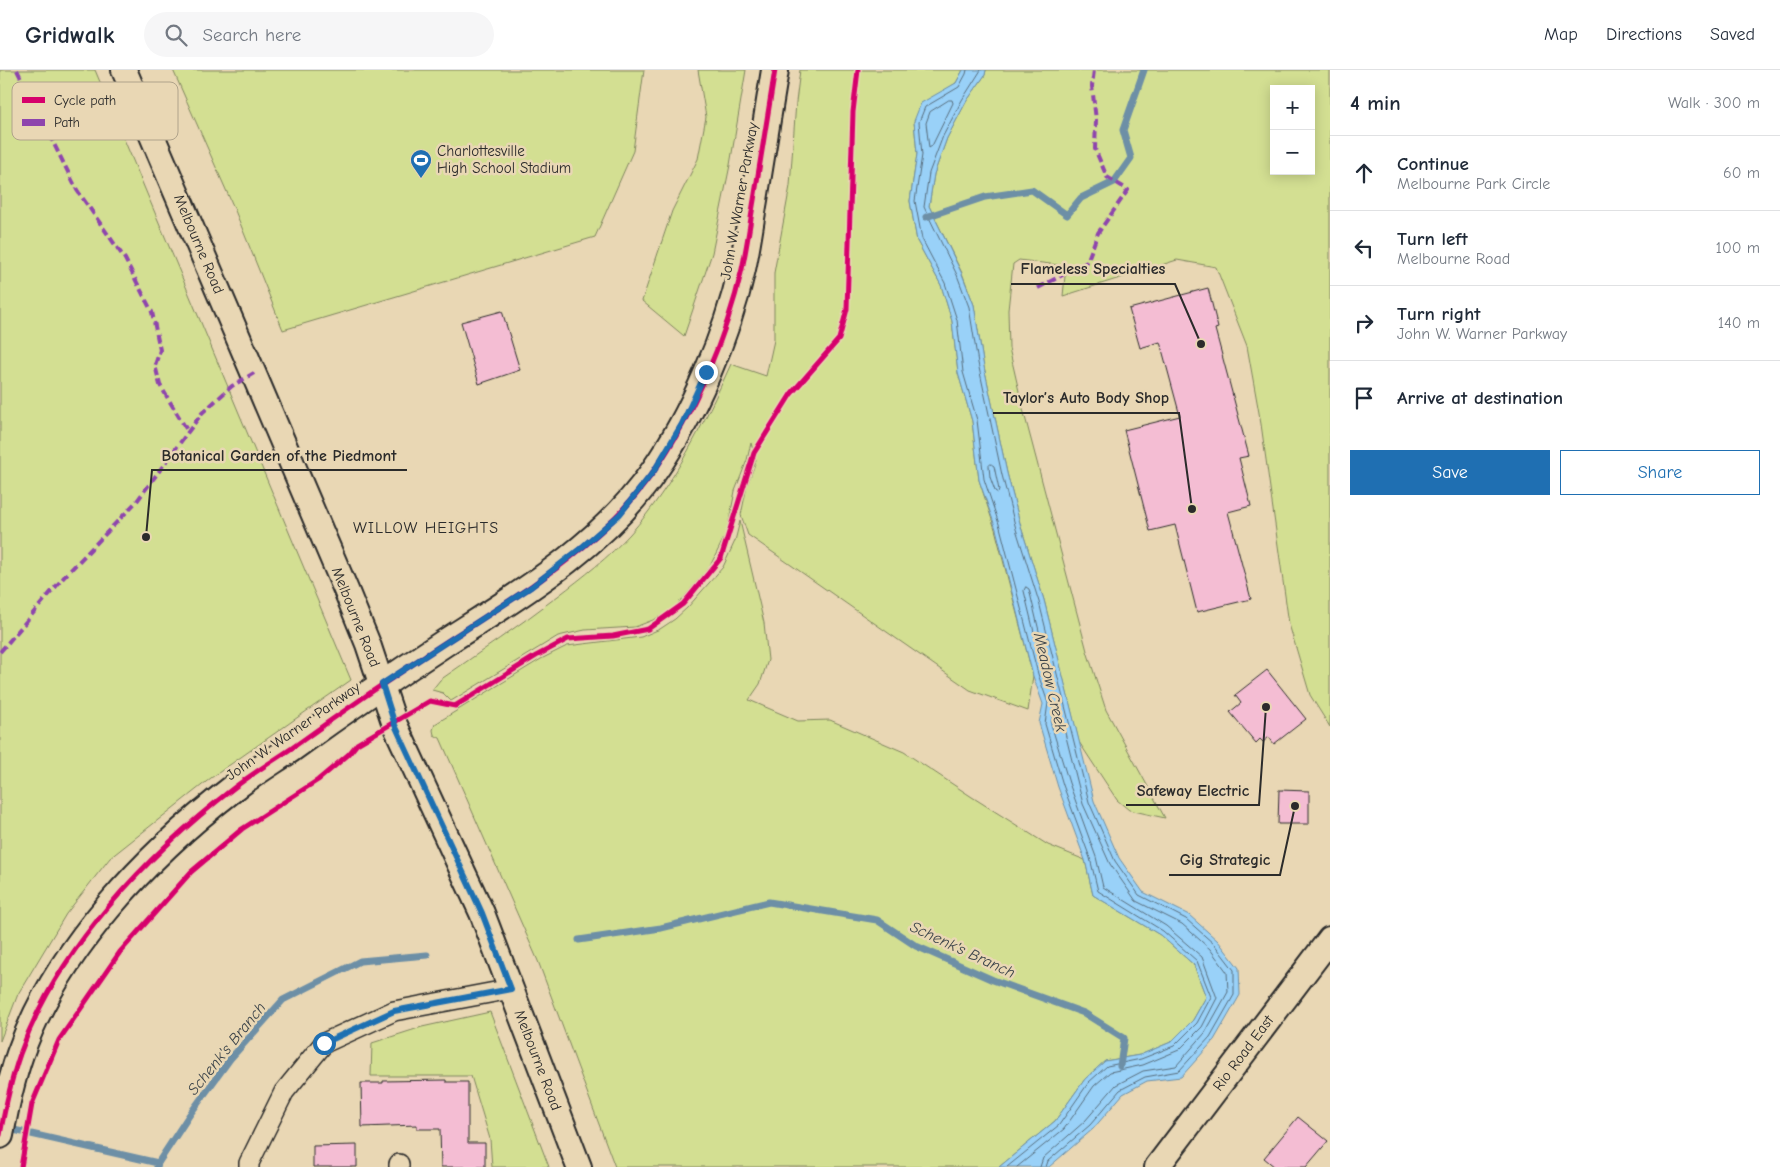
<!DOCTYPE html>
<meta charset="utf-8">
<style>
:root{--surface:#fff;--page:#f6f6f7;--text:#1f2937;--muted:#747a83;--line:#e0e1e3;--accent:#1f6fb2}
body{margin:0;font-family:"Comic Neue",sans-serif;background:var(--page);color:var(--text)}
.controls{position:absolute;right:15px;top:15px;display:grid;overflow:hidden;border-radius:0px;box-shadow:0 2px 12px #0003}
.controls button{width:45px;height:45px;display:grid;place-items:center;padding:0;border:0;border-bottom:1px solid var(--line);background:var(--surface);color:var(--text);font:25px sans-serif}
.stop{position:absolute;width:15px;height:15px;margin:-11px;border:4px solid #1f6fb2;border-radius:50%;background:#fff}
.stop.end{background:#1f6fb2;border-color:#fff;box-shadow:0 1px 5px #0008}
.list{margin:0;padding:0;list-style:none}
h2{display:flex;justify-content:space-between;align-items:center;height:65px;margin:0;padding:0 20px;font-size:21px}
h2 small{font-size:16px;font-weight:400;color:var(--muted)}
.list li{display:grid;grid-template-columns:32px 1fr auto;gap:15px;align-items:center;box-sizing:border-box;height:75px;padding:0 20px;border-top:1px solid var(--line)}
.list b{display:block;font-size:19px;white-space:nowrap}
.list p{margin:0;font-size:16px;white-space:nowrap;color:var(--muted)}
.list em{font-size:16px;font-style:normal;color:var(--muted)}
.actions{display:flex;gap:10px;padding:15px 20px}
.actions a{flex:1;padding:11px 0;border:1px solid var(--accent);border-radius:0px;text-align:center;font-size:18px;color:var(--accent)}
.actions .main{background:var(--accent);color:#fff}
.icon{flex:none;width:28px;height:28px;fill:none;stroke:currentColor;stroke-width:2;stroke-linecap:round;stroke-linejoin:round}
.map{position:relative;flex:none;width:1330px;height:1097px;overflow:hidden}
header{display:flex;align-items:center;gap:30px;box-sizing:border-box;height:70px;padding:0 25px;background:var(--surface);border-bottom:1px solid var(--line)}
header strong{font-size:24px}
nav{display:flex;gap:28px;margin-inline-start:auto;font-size:18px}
.search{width:350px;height:45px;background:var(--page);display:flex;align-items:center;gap:12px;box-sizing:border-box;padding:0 18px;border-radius:28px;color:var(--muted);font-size:19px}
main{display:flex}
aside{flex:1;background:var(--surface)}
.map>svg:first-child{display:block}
</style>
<header>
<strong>Gridwalk</strong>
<div class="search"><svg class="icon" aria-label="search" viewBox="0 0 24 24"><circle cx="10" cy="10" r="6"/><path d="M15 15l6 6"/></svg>Search here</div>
<nav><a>Map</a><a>Directions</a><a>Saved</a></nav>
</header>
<main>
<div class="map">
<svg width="1330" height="1097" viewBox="0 0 1330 1097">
<rect width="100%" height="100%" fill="#e9d7b4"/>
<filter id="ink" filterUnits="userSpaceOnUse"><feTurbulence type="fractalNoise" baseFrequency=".02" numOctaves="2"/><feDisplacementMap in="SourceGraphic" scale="10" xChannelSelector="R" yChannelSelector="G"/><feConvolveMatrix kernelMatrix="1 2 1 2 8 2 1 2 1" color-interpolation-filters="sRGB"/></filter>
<g filter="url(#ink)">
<g fill="#d3df92" stroke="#7f855e" fill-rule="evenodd">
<path d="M 0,0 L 95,0 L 351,610 L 211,708 L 110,788 L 66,844 L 18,924 L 0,971 Z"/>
<path d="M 173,0 L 644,0 L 633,81 L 595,167 L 283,260 L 234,138 Z"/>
<path d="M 698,0 L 746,0 L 730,95 L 712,183 L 684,266 L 642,231 L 672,141 L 698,89 L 706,47 Z"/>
<path d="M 800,0 L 963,0 L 956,13 L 945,20 L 914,51 L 917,84 L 910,131 L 917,171 L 941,215 L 952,251 L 958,303 L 972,351 L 979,410 L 995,459 L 1033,606 L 1028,641 L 970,620 L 748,465 L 741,445 L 747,416 L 756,391 L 751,373 L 747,390 L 735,421 L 727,461 L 719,478 L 710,496 L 685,526 L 670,541 L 653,550 L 635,557 L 585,560 L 558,566 L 451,631 L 443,623 L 432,620 L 440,610 C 480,582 520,555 558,526 C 583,507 609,487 630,464 C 674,415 704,353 731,294 L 766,306 L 774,270 L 774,203 L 790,116 L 796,32 Z"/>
<path d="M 986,0 L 1330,0 L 1330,657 L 1310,625 L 1289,554 L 1261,354 L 1247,276 L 1216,197 L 1177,190 L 1063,226 L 1066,196 L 1019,190 L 1013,194 L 1008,240 L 1009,278 L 1024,343 L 1087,581 L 1106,640 L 1165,748 L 1129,740 L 1117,730 L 1079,672 L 1044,530 L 1021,457 L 1007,403 L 983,292 L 974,235 L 962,203 L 929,136 L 934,104 L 947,68 L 966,32 L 985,5 ZM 1274,19 L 1311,19 L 1311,101 L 1274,101 Z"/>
<path d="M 740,451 L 764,553 L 768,590 L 760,614 L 749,630 L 798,651 L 830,650 L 904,682 L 972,727 L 1048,775 L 1085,790 L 1093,825 L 1160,865 L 1194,895 L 1206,927 L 1193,950 L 1171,972 L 1140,985 L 1105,991 L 1085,1009 L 1055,1051 L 999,1097 L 615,1097 L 538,891 L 440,668 L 434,665 L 433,660 L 435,654 L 541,589 L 567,576 L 641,567 L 660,559 L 675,549 L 688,537 L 723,497 L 735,471 Z"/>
<path d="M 490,942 L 549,1097 L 492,1097 L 490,1069 L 471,1006 L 371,1006 L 372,973 L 422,957 Z"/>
</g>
<path fill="#99d1f8" stroke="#6d8fa6" d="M 963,0 L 986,0 L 985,5 L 966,32 L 947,68 L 934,104 L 929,136 L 962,204 L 974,235 L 983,292 L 1007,403 L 1021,457 L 1044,530 L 1094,731 L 1119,788 L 1143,822 L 1189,845 L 1218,871 L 1239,898 L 1240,925 L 1214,970 L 1181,1007 L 1147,1011 L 1123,1024 L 1093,1059 L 1049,1097 L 999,1097 L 1055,1051 L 1085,1009 L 1105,991 L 1140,985 L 1171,972 L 1193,950 L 1206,927 L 1194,895 L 1160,865 L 1093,825 L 1085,790 L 1058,717 L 1039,653 L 1043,634 L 1033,606 L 996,459 L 979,410 L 972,351 L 958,303 L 952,251 L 941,215 L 917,171 L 910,131 L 917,84 L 914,51 L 921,33 L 956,13 Z"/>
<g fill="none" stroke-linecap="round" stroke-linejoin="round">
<g stroke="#576d7d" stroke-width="1">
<path d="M 967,0 L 966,4 L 959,17 L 925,37 L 919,52 L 922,85 L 915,131 L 922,169 L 945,213 L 957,250 L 963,302 L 977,350 L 984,409 L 1000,457 L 1038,604 L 1048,633 L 1045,654 L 1063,715 L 1090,788 L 1098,821 L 1163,861 L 1197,891 L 1211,927 L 1197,953 L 1174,976 L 1141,989 L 1107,996 L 1089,1012 L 1059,1055 L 1007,1097"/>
<path d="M 981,0 L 962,30 L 943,66 L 929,103 L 924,137 L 957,205 L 969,237 L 978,293 L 1002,405 L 1016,459 L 1039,532 L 1089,732 L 1115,791 L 1139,825 L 1186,849 L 1214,874 L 1234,900 L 1234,925 L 1210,967 L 1179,1001 L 1145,1007 L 1120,1020 L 1090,1055 L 1048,1091 L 1046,1097"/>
<path d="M 949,30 L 952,30 L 953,33 L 932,76 L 929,78 L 926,53 L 930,42 Z"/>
<path d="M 991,394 L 994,396 L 999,420 L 998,423 L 995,421 L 990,407 L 989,396 Z"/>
<path d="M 1026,517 L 1029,519 L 1050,607 L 1049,610 L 1046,609 L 1044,603 L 1024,521 Z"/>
<path d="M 1017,1097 L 1064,1059 L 1094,1016 L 1110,1002 L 1143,995 L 1179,980 L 1202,957 L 1217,928 L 1202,887 L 1166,856 L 1103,817 L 1096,787 L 1069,713 L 1051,654 L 1054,638 L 1056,637 L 1059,639 L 1083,734 L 1110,794 L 1136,831 L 1182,854 L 1210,879 L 1227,902 L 1228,922 L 1205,963 L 1176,996 L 1143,1001 L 1116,1015 L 1085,1051 L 1043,1088 L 1040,1097"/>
</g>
<g stroke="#6d8fa6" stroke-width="7">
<path d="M 926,147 L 985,127 L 1032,120 L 1067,145 L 1081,128 L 1114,112 L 1131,88 L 1123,60 L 1144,0"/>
<path d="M 579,870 L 661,858 L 769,832 L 877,850 L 916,876 L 993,910 L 1084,943 L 1124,968 L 1120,996"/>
<path d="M 5,1058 L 158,1093"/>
<path d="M 157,1097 L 158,1093 L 190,1044 L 230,989 L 283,930 L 360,891 L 427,885"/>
</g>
</g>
<g fill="#f4bdd3" stroke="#2b2b2b">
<path d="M 1208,218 L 1218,258 L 1215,259 L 1249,386 L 1239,388 L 1251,436 L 1228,442 L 1251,529 L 1197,542 L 1175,455 L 1150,461 L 1124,360 L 1180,346 L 1160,272 L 1140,278 L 1129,239 Z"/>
<path d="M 502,241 L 520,300 L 479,314 L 461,252 Z"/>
<path d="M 1267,600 L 1306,649 L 1274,674 L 1269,667 L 1263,672 L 1260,669 L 1256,673 L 1230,642 L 1241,633 L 1235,625 Z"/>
<path d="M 1279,720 L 1309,721 L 1309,754 L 1278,754 Z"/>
<path d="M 446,1010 L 446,1012 L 468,1012 L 468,1073 L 485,1073 L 485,1097 L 441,1097 L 440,1059 L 417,1059 L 417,1055 L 362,1057 L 361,1013 L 383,1013 L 383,1011 Z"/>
<path d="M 1298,1047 L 1328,1071 L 1306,1097 L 1275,1097 L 1264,1088 Z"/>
<path d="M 357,1075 L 357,1097 L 313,1097 L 313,1076 Z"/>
</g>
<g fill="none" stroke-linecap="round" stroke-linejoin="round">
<g stroke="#2b2b2b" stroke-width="22">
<g id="minor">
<path d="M 249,1097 L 249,1093 L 284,1022 L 324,973 L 394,941 L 511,919"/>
<path d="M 399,1097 L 399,1094"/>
</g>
</g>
<g stroke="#2b2b2b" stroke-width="28">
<g id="tertiary">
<path d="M 124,0 L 346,520 L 368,574 L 395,655 L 482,843 L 579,1097"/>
<path d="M 1157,1097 L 1330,869"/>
</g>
</g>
<g stroke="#2b2b2b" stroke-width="30">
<path id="secondary" d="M 0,1065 C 5,1038 11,1010 20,984 C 57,879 148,784 235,717 C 253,703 273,691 292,678 C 343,641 394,606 446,572 C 521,524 602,476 654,401 C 693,345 727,265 742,199 C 747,176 750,153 754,130 C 761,87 768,43 775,0"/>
</g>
<use href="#minor" stroke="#e9d7b4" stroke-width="19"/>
<use href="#tertiary" stroke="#e9d7b4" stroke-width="24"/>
<use href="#secondary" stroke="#e9d7b4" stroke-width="26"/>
<g stroke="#8e44ad" stroke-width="4" stroke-dasharray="8 4" stroke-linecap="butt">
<path d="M 17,0 L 77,120 L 125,189 L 152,242 L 160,280 L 155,295 L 160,315 L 188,362"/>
<path d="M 1038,218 L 1087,192 L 1098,163 L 1128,120 L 1107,107 L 1095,79 L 1096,50 L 1092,16 L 1094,0"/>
<path d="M 0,582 L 64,507 L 137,431 L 202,343 L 232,316 L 254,303"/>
</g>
<g stroke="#e9d7b4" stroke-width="8">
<g id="cycleway">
<path d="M 0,1065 C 5,1038 11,1010 20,984 C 57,879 148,784 235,717 C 253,703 273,691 292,678 C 343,641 394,606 446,572 C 521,524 602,476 654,401 C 693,345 727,265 742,199 C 747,176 750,153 754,130 C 761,87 768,43 775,0"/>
<path d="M 21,1097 L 32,1034 L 59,970 L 120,882 L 191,802 L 242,759 L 318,710 L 349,684 L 357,674 L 430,631 L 455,636 L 536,586 L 568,569 L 613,566 L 648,559 L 683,534 L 721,488 L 754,383 L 791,324 L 839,269 L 847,239 L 853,42 L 858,0"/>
</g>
</g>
<use href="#cycleway" stroke="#d6006c" stroke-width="5"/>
</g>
</g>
<g fill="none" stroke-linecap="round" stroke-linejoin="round" filter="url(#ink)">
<path stroke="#1f6fb2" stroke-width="6" d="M 324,973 L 394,941 L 511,919 L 482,843 L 395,655 L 382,614 L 531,517 L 581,478 L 620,444 L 654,401 L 682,354 L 706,302"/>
</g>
<defs>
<g id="stadium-pin" transform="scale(1.125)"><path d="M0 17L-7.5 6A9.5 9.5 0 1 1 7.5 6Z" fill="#1f6fb2" stroke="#e9d7b4"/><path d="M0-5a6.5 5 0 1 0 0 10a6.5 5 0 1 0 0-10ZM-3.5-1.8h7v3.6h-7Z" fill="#fff"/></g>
</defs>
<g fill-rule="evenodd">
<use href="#stadium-pin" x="421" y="90"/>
</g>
<g text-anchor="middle" stroke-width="5" stroke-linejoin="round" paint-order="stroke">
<g font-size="15" fill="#2b2b2b" stroke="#e9d7b4" text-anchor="start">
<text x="437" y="86">Charlottesville<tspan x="437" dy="17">High School Stadium</tspan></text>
</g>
<g font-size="15" fill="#2b2b2b" stroke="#e9d7b4">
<text transform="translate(739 131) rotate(-80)" y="5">John W. Warner Parkway</text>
<text transform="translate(199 174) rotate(67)" y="5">Melbourne Road</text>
<text transform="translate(356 547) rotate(68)" y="5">Melbourne Road</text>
<text transform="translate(293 661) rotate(-35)" y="5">John W. Warner Parkway</text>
<text transform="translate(1243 983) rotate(-53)" y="5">Rio Road East</text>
<text transform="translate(538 990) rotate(69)" y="5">Melbourne Road</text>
</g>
<g font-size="16" letter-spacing="1" fill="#2b2b2b" stroke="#e9d7b4">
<text x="426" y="463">WILLOW HEIGHTS</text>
</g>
<g font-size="16" font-style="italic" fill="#3c444a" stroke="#e9d7b4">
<text transform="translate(1051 612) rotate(77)" y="6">Meadow Creek</text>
<text transform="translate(963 879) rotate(25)" y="6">Schenk's Branch</text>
<text transform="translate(226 978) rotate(-51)" y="6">Schenk's Branch</text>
</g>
</g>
<rect x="12" y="12" width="166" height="58" rx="8" fill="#e9d7b4" stroke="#b0a38b" stroke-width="1"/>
<rect x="22" y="27" width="23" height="6" fill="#d6006c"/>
<rect x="22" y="49" width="23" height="7" fill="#8e44ad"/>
<g font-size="14" fill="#2b2b2b">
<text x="54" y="35">Cycle path</text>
<text x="54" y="57">Path</text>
</g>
<path fill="none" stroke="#2b2b2b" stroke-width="2" d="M1201 274L1175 214H1011M1192 439L1179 343H993M146 467L152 400H407M1266 637L1259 735H1126M1295 736L1280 805H1169"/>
<g fill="#2b2b2b" stroke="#e9d7b4" stroke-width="2">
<circle cx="1201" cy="274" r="5"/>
<circle cx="1192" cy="439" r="5"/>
<circle cx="146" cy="467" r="5"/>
<circle cx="1266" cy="637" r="5"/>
<circle cx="1295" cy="736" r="5"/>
</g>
<g font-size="16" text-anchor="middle" font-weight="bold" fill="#2b2b2b" stroke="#e9d7b4" stroke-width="5" stroke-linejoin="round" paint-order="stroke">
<text x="1093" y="204">Flameless Specialties</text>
<text x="1086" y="333">Taylor’s Auto Body Shop</text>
<text x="279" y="391">Botanical Garden of the Piedmont</text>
<text x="1193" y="726">Safeway Electric</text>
<text x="1225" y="795">Gig Strategic</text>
</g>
</svg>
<div class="controls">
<button>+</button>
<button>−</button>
</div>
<div class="stop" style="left:324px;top:973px"></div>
<div class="stop end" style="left:706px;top:302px"></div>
</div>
<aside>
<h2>4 min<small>Walk · 300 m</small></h2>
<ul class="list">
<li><svg class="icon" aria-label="ahead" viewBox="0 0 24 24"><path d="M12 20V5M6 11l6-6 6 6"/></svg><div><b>Continue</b><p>Melbourne Park Circle</p></div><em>60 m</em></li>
<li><svg class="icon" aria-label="left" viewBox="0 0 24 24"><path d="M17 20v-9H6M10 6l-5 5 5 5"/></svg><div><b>Turn left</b><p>Melbourne Road</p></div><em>100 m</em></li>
<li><svg class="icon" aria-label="right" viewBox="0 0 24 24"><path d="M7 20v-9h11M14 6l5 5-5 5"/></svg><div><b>Turn right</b><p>John W. Warner Parkway</p></div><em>140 m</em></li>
<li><svg class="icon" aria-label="arrive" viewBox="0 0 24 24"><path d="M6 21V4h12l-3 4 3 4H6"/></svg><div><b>Arrive at destination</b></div></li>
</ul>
<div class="actions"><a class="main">Save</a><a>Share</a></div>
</aside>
</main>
